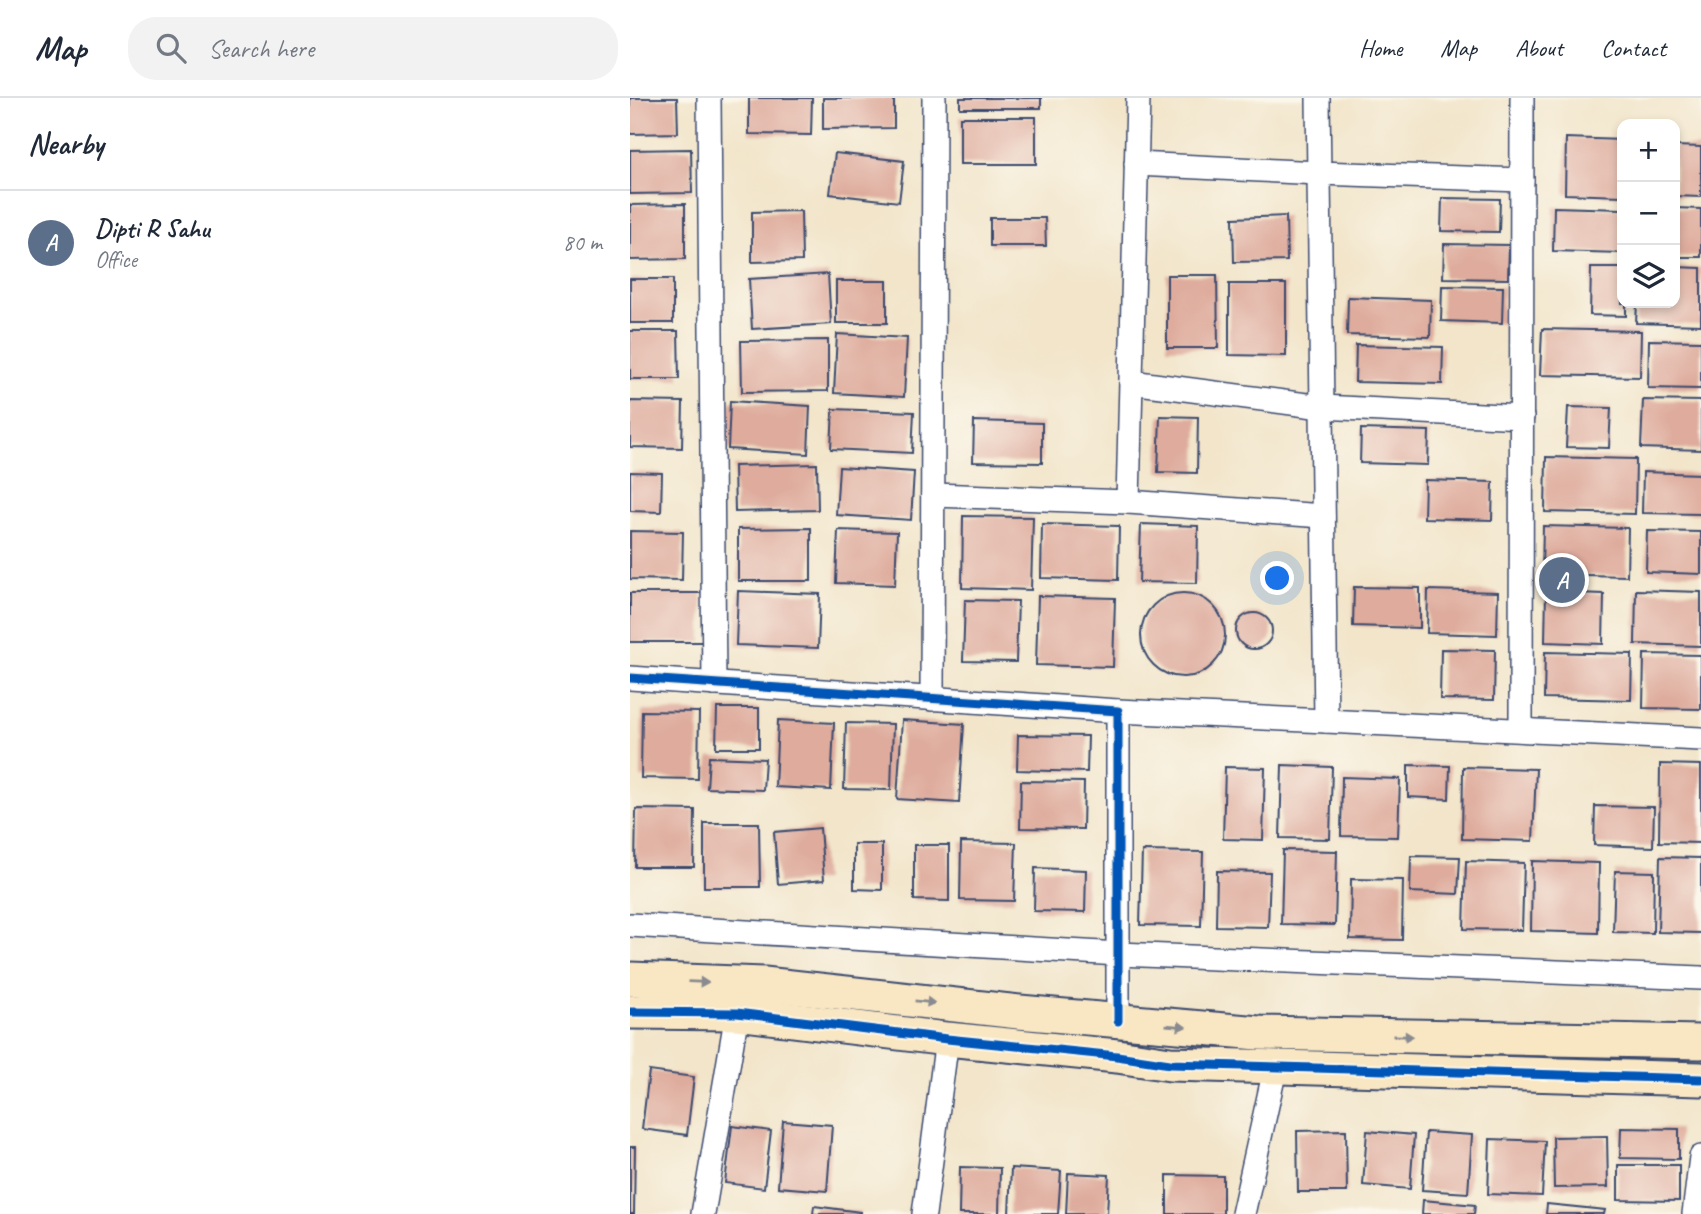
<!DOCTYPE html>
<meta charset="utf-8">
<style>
:root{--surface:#fff;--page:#f2f2f3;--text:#1f2937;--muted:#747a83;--line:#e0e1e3;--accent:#b5179e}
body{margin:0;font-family:Caveat,sans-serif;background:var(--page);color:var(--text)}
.controls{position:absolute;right:21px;top:21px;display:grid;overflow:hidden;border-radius:14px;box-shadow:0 4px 10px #0003}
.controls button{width:63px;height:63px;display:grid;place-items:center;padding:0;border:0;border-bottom:2px solid var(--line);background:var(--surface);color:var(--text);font:35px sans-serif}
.you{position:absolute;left:648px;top:481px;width:24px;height:24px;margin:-18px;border:5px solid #fff;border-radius:50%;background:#1a73e8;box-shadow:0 0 0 10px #1a73e833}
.badge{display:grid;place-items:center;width:46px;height:46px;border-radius:50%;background:var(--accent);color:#fff;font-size:23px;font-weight:700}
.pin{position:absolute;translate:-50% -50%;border:4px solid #fff;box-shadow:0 2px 7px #0006}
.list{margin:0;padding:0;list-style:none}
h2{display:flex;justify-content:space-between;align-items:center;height:91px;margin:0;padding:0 28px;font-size:30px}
h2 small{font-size:23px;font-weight:400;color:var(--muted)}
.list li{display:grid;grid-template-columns:46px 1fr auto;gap:21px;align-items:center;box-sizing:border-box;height:105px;padding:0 28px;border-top:2px solid var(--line)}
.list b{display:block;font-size:26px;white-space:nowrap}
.list p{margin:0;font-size:23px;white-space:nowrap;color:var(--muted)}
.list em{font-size:23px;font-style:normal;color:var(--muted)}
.icon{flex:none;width:38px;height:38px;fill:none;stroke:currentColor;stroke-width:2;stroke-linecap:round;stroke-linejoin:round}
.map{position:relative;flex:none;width:1071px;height:1116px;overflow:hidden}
header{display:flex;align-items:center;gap:42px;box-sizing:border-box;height:98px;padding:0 35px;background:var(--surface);border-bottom:2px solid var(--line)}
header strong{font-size:33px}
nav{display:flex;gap:38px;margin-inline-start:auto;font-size:24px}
.search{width:490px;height:63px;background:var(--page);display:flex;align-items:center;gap:18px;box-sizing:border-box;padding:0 24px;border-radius:28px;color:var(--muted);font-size:26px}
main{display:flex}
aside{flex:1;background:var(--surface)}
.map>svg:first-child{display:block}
</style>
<header>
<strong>Map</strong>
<div class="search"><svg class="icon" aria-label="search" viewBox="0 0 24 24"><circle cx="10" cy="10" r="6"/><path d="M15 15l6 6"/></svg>Search here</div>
<nav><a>Home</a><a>Map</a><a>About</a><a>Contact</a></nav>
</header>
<main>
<aside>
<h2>Nearby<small></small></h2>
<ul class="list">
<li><span class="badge" style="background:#5c6f8a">A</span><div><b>Dipti R Sahu</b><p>Office</p></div><em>80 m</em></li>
</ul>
</aside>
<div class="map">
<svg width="1071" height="1116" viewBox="0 0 1071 1116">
<rect width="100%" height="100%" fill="#fbf7ec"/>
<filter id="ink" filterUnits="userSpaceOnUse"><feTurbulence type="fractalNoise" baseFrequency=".0143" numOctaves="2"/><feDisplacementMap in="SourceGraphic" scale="14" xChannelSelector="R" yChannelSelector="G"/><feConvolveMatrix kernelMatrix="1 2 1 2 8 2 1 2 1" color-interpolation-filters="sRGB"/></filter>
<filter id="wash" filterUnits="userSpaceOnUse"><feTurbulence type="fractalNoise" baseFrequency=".00686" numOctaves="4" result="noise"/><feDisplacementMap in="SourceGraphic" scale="28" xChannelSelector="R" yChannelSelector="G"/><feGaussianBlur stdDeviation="1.57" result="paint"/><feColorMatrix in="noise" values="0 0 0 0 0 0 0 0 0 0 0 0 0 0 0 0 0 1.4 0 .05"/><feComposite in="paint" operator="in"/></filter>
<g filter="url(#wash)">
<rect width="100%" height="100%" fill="#f2e5ca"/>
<g id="blocks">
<g fill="#deab9c">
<path d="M 0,0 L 47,0 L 48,35 L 0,36 Z"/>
<path d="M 119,0 L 182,0 L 181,37 L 119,36 Z"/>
<path d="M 193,0 L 264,0 L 264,30 L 193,31 Z"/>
<rect x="330" y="0" width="81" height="10"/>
<rect x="330" y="19" width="76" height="47"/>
<path d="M 936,40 L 992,42 L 992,98 L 935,96 Z"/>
<path d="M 1045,48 L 1071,49 L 1071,99 L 1045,98 Z"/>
<path d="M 61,51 L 62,95 L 0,96 L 0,52 Z"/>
<path d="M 205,55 L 274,63 L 269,104 L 200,96 Z"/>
<path d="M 812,100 L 870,101 L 869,134 L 811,133 Z"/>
<path d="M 55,106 L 55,161 L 0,162 L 0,107 Z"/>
<path d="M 924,109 L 992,111 L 992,155 L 923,153 Z"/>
<path d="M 1045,110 L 1071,111 L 1071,159 L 1045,159 Z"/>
<path d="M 171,113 L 172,163 L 122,164 L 122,114 Z"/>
<path d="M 656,118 L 657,163 L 604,164 L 603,120 Z"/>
<path d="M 360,120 L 415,120 L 416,148 L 360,148 Z"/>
<path d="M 814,146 L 879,147 L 878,181 L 813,180 Z"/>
<path d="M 1045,169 L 1071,170 L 1071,227 L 1006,225 L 1007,205 L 1045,205 Z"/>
<path d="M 961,170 L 992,170 L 992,205 L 996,205 L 996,218 L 960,217 Z"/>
<path d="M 198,176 L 201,226 L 122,231 L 119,181 Z"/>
<path d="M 537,177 L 587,177 L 588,250 L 537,250 Z"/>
<rect x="0" y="181" width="43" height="44"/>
<rect x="206" y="183" width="51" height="42"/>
<path d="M 599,186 L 656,186 L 656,258 L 599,257 Z"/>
<path d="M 812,188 L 873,189 L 872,225 L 811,223 Z"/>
<path d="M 718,199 L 801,202 L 800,239 L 717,237 Z"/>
<path d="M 912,231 L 1011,233 L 1010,279 L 910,277 Z"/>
<path d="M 0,233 L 48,233 L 49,281 L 0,281 Z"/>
<path d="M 207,236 L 277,240 L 274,299 L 204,295 Z"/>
<path d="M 198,242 L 198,293 L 112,294 L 111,243 Z"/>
<path d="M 1019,242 L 1071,243 L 1071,291 L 1018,290 Z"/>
<path d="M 726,247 L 813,249 L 812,286 L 725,284 Z"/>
<path d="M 1013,302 L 1071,303 L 1071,352 L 1011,350 Z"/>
<path d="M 0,303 L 53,304 L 52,350 L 0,349 Z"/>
<path d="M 100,303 L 180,308 L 178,356 L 98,351 Z"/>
<path d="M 938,309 L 981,310 L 979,350 L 936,349 Z"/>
<path d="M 203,311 L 284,314 L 282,355 L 201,351 Z"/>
<path d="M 530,318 L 568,319 L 567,375 L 528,374 Z"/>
<path d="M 344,323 L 412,325 L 412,365 L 343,364 Z"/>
<path d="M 731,331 L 799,333 L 798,367 L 730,365 Z"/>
<path d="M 916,359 L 1006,361 L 1005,416 L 915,414 Z"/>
<path d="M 187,366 L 188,412 L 105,414 L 104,368 Z"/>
<path d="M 209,369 L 284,374 L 281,422 L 206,417 Z"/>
<path d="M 0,374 L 32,375 L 31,414 L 0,413 Z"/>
<path d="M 1013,374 L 1071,376 L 1071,416 L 1012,415 Z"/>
<path d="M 795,382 L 863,384 L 862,422 L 794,420 Z"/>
<path d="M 333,418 L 403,419 L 401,492 L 332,490 Z"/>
<path d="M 412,426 L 489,428 L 488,482 L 411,480 Z"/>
<path d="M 511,426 L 568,428 L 567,485 L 509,484 Z"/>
<path d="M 913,428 L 998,430 L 997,478 L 912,476 Z"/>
<path d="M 181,430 L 181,483 L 108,483 L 108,431 Z"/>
<path d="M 208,432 L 267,434 L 265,487 L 206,485 Z"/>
<path d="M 0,433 L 53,434 L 52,482 L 0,481 Z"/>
<path d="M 1017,433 L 1071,434 L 1071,476 L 1016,474 Z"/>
<path d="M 724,489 L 790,490 L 790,530 L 723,528 Z"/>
<path d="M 798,492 L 868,494 L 867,537 L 797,535 Z"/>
<path d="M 1006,492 L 1071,494 L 1071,548 L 1005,546 Z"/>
<path d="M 108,493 L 190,496 L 188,550 L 106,547 Z"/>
<path d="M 916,494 L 974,496 L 973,546 L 915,544 Z"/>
<rect x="0" y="495" width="72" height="49"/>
<circle cx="553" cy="537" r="42"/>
<path d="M 408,498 L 485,500 L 483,569 L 406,567 Z"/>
<path d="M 335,502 L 388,503 L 386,564 L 333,563 Z"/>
<circle cx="624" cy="533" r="18"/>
<path d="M 811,551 L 865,552 L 864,602 L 810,601 Z"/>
<path d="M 915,554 L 1002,556 L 1001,602 L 914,600 Z"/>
<path d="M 1014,556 L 1071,557 L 1071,611 L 1013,610 Z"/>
<path d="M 87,610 L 129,610 L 129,650 L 86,650 Z"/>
<path d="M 12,613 L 69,614 L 68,681 L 11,680 Z"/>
<path d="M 148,622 L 204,625 L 201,692 L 145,689 Z"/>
<path d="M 272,622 L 334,626 L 329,705 L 267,701 Z"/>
<path d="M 216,625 L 263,626 L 261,692 L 214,691 Z"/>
<path d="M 388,637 L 458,638 L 457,674 L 387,672 Z"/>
<path d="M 79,659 L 135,661 L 133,692 L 77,690 Z"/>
<path d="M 1030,666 L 1071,667 L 1071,745 L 1029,744 Z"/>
<path d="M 652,667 L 702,669 L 700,741 L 650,740 Z"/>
<path d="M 778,667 L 820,668 L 819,701 L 778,699 Z"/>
<path d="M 595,669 L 635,670 L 633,742 L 593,741 Z"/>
<path d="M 833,669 L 906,671 L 903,743 L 832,741 Z"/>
<path d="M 712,679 L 770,681 L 768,739 L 711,738 Z"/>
<path d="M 391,683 L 454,684 L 453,731 L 390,730 Z"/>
<path d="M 965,708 L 1024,709 L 1023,749 L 964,747 Z"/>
<path d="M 6,711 L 65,712 L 64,769 L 5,769 Z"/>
<path d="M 74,725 L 129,725 L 130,789 L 74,789 Z"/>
<path d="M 190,730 L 194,782 L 148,786 L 144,734 Z"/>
<path d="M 331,744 L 386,745 L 384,803 L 330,802 Z"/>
<path d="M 224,746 L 252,746 L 252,792 L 224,791 Z"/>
<path d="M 284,747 L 319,747 L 319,803 L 284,802 Z"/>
<path d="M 653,752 L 707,753 L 705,827 L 651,826 Z"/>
<path d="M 512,753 L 573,754 L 571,828 L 510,827 Z"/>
<path d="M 781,758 L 830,759 L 828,796 L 780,794 Z"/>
<path d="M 1030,759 L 1071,760 L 1071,835 L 1028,834 Z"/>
<path d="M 836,763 L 894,765 L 892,832 L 834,831 Z"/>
<path d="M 902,763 L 969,765 L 968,835 L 901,833 Z"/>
<path d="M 405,770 L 456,772 L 455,814 L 404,813 Z"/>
<path d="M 587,773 L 640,774 L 638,829 L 586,828 Z"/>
<path d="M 985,773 L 1024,774 L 1023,835 L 983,834 Z"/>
<path d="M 721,781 L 773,782 L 772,842 L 720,841 Z"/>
<path d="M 19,973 L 64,979 L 57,1037 L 12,1031 Z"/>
<path d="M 153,1023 L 202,1027 L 197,1093 L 148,1089 Z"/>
<path d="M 102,1028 L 141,1033 L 134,1090 L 95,1085 Z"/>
<path d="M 991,1030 L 1049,1031 L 1049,1061 L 990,1060 Z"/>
<path d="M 716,1032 L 717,1094 L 668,1094 L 667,1033 Z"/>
<path d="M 737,1033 L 784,1037 L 780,1091 L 733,1087 Z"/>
<path d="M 796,1034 L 842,1037 L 838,1095 L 792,1092 Z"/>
<path d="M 977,1038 L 978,1089 L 924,1090 L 923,1039 Z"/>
<path d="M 860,1041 L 915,1043 L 912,1098 L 858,1096 Z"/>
<path d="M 0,1049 L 5,1049 L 4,1116 L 0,1116 Z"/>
<path d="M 988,1067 L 1049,1067 L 1049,1103 L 988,1102 Z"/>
<path d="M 330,1069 L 370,1070 L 369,1116 L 329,1116 Z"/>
<path d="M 381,1070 L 431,1073 L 428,1116 L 379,1116 Z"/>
<path d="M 438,1075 L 479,1077 L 477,1116 L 436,1116 Z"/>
<path d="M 537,1077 L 593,1078 L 593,1116 L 537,1116 Z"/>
<path d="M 793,1102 L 845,1107 L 844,1116 L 792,1116 Z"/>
<path d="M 917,1106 L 975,1112 L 974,1116 L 916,1116 Z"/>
<path d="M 184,1108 L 230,1114 L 230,1116 L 183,1116 Z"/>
</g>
</g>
</g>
<g filter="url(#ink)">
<use href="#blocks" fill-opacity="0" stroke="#3b4a6e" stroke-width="2"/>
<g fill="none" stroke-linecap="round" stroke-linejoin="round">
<g stroke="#3b4a6e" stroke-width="26">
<g id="street">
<path d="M 79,0 L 84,586"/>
<path d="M 688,0 L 696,623"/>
<path d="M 506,66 L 689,75 L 892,82"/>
<path d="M 501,284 L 692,309 L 892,319"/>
<path d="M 303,397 L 498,404 L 508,0"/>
<path d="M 498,404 L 693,418"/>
<path d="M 0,580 L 488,613 L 488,923"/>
<path d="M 302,601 L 304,0"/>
<path d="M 488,613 L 1071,641"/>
<path d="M 891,632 L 892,0"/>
<path d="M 0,827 L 489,856 L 1071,880"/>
<path d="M 73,1116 L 107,915"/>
<path d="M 294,1116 L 317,941"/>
<path d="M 613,1116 L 645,971"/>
<path d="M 1064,1116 L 1071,1059"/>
</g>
</g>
<g stroke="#3b4a6e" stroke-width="37">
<g id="secondary">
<path d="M 0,881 L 134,886 L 389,914 L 629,935 L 1071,944"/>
<path d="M 0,914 L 107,915 L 317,941 L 487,958 L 540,966 L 1071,981"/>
</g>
</g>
<use href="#street" stroke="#fff" stroke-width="23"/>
<use href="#secondary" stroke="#f9e7c3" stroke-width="33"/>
<g stroke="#fbf7ec" stroke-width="13">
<g id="cycleway">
<path d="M 0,580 L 488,613 L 488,923"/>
<path d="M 0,914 L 107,915 L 317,941 L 487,958 L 540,966 L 1071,981"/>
</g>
</g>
<use href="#cycleway" stroke="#0057b8" stroke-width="9"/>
</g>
<defs><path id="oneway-solid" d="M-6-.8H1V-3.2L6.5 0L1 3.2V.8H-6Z" transform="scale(1.75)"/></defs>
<g fill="#8a8b90">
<use href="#oneway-solid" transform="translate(68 884) rotate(2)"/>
<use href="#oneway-solid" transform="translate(295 904) rotate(6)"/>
<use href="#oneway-solid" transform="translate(546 928) rotate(5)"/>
<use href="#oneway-solid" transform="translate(773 938) rotate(1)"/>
</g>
</g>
</svg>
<div class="controls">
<button>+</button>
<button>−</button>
<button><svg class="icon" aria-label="layers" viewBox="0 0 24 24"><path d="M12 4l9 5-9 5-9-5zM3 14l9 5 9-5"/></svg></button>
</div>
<div class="you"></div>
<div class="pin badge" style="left:932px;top:482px;background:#5c6f8a">A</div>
</div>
</main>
